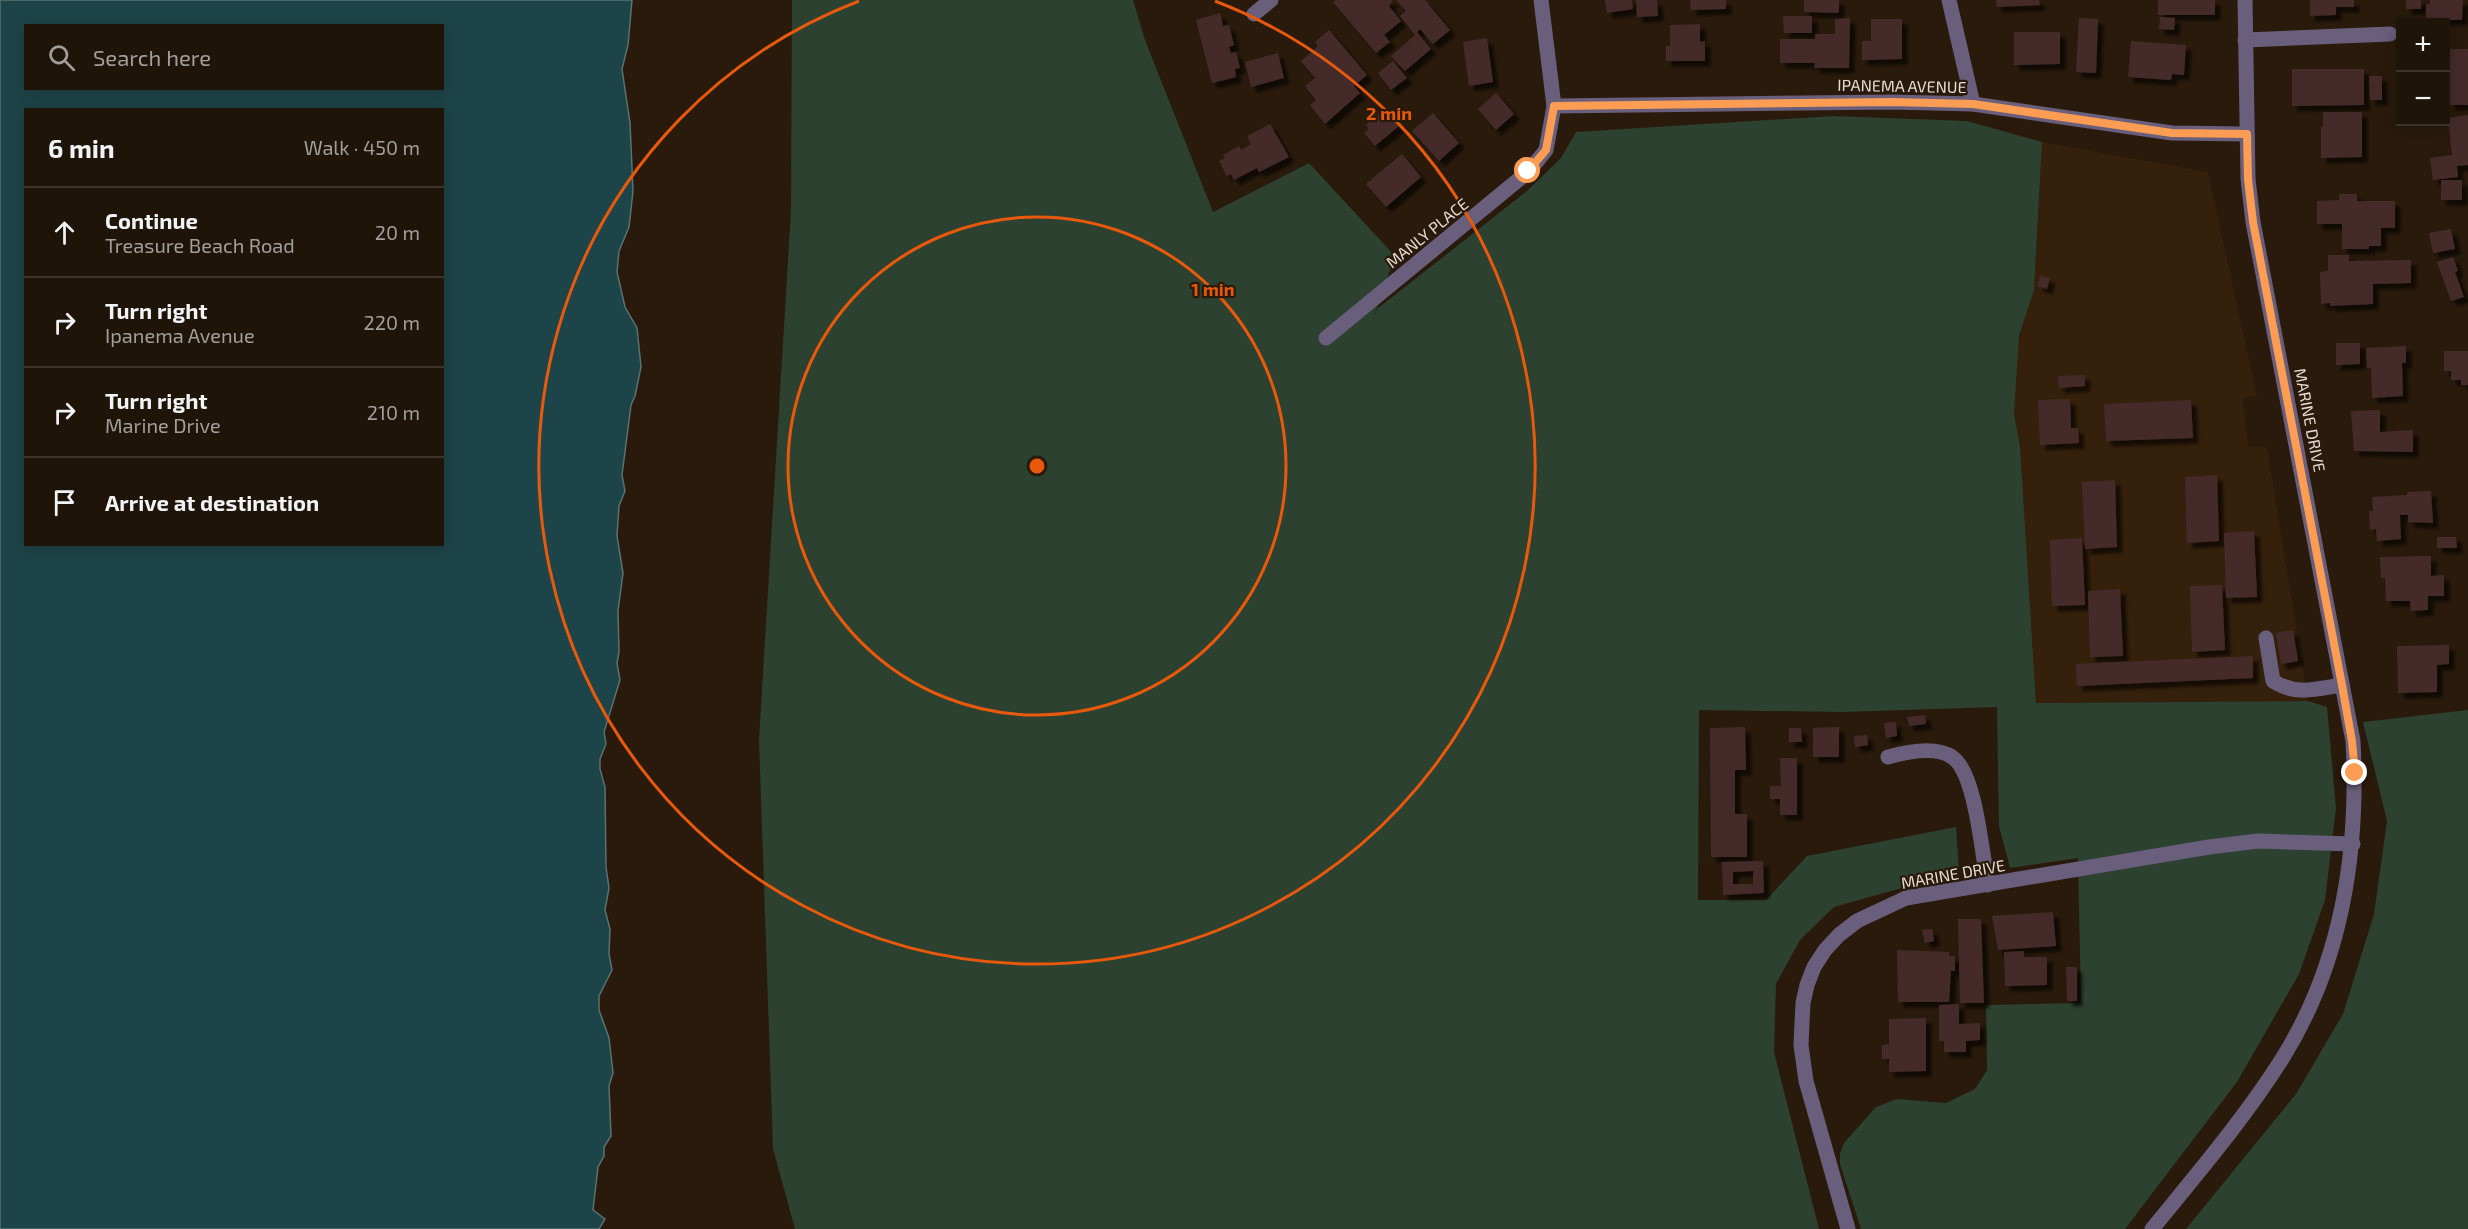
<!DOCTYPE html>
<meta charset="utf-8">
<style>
:root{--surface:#1f1408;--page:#271d12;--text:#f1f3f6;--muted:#a19e9c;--line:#3c3329}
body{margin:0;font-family:"Exo 2",sans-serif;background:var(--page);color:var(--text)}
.controls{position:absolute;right:18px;top:18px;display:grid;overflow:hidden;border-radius:0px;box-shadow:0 3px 15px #0003}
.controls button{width:54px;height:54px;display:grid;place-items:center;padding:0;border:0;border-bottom:2px solid var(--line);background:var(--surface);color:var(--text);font:30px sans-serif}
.stop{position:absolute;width:18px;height:18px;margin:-14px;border:4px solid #fc9d53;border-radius:50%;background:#fff}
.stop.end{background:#fc9d53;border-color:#fff;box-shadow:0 2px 6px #0008}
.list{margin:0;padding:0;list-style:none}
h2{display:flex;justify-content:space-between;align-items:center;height:78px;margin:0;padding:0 24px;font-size:26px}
h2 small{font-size:20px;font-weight:400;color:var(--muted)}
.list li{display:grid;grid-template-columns:39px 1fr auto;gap:18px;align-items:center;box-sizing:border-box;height:90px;padding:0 24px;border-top:2px solid var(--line)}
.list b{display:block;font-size:22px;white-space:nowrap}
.list p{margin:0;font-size:20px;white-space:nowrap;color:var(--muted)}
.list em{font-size:20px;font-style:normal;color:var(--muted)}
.icon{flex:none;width:33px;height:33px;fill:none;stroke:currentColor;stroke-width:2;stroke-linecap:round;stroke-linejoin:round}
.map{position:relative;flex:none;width:2468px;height:1229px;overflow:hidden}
.search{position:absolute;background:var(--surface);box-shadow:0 3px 15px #0003;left:24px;top:24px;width:420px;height:66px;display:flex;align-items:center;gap:15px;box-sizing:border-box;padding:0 21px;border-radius:0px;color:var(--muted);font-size:22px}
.panel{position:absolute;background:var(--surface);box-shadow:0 3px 15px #0003;left:24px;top:108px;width:420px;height:438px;border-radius:0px}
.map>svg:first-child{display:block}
</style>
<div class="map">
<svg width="2468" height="1229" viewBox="0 0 2468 1229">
<defs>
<filter id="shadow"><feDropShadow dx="5.5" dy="5.5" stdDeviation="1.5" flood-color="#0009"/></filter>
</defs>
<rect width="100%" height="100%" fill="#291a0b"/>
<path fill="#34200b" d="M 2042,142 L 2208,172 L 2257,396 L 2243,398 L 2248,447 L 2267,447 L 2308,701 L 2036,703 L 2020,446 L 2014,414 L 2019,336 L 2034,290 Z"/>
<g fill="#2c412f">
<path d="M 792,0 L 1133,0 L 1145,40 L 1213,212 L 1309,163 L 1395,256 L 1370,328 L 1377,309 L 1527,191 L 1561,158 L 1576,132 L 1833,116 L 1967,121 L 2042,142 L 2034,290 L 2019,336 L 2014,414 L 2020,446 L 2036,703 L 2308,701 L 2327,707 L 2336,808 L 2325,900 L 2299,974 L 2237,1082 L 2125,1229 L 1861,1229 L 1840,1164 L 1840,1153 L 1844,1143 L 1876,1107 L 1897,1099 L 1946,1103 L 1975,1089 L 1987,1070 L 1986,1005 L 2081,1003 L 2078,858 L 2010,868 L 1999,826 L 1997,707 L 1843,712 L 1699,710 L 1698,900 L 1766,900 L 1807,856 L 1956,827 L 1959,872 L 1834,907 L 1800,940 L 1776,984 L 1774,1052 L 1819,1229 L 795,1229 L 773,1149 L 759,740 L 791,210 Z"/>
<path d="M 2468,710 L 2468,1229 L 2186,1229 L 2296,1094 L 2343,1014 L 2374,914 L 2387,821 L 2363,722 Z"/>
</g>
<path fill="#1d4448" stroke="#5a7272" stroke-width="1.5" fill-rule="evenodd" d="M 0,0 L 632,0 L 628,45 L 622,69 L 630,123 L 633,191 L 629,227 L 619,251 L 617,272 L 625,307 L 637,328 L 641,367 L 635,396 L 631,405 L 622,475 L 625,491 L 619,506 L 617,536 L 623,573 L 618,611 L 619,652 L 617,663 L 620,680 L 604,732 L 606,744 L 600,759 L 600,769 L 605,787 L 606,867 L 609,888 L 605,910 L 610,929 L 609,954 L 612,970 L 599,996 L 599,1010 L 609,1038 L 613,1073 L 609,1086 L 611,1136 L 604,1147 L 604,1156 L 598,1167 L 593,1210 L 605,1219 L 599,1229 L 0,1229 ZM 26,26 L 442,26 L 442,88 L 26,88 ZM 26,110 L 442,110 L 442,544 L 26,544 Z"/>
<g fill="#442c2c" fill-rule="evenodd" filter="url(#shadow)">
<path d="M 1336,0 L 1393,0 L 1389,6 L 1401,21 L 1384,35 L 1390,42 L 1376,53 L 1333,2 Z"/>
<path d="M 1396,0 L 1425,0 L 1450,30 L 1433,44 L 1420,29 L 1417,32 L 1431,49 L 1405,71 L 1391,56 L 1415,35 L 1400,16 L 1406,11 Z"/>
<path d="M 1605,0 L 1632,0 L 1633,9 L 1607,13 Z"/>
<path d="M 1636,0 L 1657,0 L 1658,16 L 1637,17 Z"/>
<path d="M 1690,0 L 1726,0 L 1726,9 L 1691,10 Z"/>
<path d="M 1804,0 L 1839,0 L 1839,13 L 1804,12 Z"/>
<path d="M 1996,0 L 2039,0 L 2040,5 L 1997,7 Z"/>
<rect x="2158" y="0" width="57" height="15"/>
<path d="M 2310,0 L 2354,0 L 2354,7 L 2336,7 L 2336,15 L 2310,16 Z"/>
<rect x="2406" y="0" width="15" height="9"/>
<path d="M 2430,0 L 2463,0 L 2462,20 L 2426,20 L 2426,4 L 2430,4 Z"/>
<path d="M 1220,13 L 1223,26 L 1229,25 L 1234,45 L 1229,47 L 1231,53 L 1236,52 L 1240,68 L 1235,69 L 1236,77 L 1212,83 L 1196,20 Z"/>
<path d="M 1783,16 L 1812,16 L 1812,33 L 1784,33 Z"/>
<path d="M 2160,17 L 2175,18 L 2174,30 L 2159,29 Z"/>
<path d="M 1850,18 L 1849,68 L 1814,68 L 1815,63 L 1780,63 L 1780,39 L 1815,39 L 1815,34 L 1835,34 L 1835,19 Z"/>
<path d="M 2079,18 L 2098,19 L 2096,73 L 2076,72 Z"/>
<path d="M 1871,19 L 1902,19 L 1902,59 L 1862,60 L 1862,41 L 1871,41 Z"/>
<path d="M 1700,24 L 1700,42 L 1705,41 L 1705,61 L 1666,61 L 1666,46 L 1670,46 L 1670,25 Z"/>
<path d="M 1329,30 L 1367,75 L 1354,86 L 1360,93 L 1325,124 L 1310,105 L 1316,100 L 1305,86 L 1315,78 L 1301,61 L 1318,46 L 1315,42 Z"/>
<path d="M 2014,32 L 2060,32 L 2060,64 L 2014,65 Z"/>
<path d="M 1487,38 L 1493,82 L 1469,86 L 1463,42 Z"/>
<path d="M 2131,41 L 2186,45 L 2184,75 L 2172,74 L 2171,80 L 2128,77 Z"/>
<rect x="2449" y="49" width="19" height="56"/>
<path d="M 1278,53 L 1284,78 L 1251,87 L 1245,62 Z"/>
<path d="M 1393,61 L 1407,78 L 1391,90 L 1378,73 Z"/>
<path d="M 2292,69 L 2364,69 L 2364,105 L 2292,106 Z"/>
<path d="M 2369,76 L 2382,76 L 2382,100 L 2370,100 Z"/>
<path d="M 1496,93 L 1514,114 L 1496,130 L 1478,109 Z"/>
<path d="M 1385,109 L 1399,126 L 1375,146 L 1364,133 L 1369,129 L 1366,125 Z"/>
<path d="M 2323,112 L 2362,112 L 2362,157 L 2321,158 L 2321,127 L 2323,127 Z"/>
<path d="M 1433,113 L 1459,143 L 1439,161 L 1412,131 Z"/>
<path d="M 2468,115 L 2468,165 L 2457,166 L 2458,177 L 2433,180 L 2430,158 L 2452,155 L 2448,118 Z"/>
<path d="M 1270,124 L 1289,157 L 1259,172 L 1257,168 L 1234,180 L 1231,174 L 1227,176 L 1219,161 L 1225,158 L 1223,155 L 1239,146 L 1241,150 L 1251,144 L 1247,136 Z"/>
<path d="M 1402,154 L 1421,177 L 1386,207 L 1366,184 Z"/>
<rect x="2441" y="180" width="21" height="20"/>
<path d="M 2339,194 L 2357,194 L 2357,201 L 2395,201 L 2395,228 L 2381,228 L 2381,246 L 2369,246 L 2369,249 L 2342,249 L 2342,224 L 2317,224 L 2317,201 L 2339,200 Z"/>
<path d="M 2451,229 L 2455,249 L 2433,253 L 2429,233 Z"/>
<path d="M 2328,255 L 2349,255 L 2349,261 L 2411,260 L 2411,283 L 2373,284 L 2373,304 L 2330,306 L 2330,303 L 2321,304 L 2320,272 L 2328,271 Z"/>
<path d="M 2453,257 L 2458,271 L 2455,272 L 2464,297 L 2451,301 L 2437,262 Z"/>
<path d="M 2040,276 L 2050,278 L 2047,289 L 2037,286 Z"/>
<path d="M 2336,343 L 2360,343 L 2360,364 L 2336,365 Z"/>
<path d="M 2406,346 L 2406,363 L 2402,363 L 2403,396 L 2372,398 L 2371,368 L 2367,368 L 2366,348 Z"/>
<path d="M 2444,351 L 2468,351 L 2468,385 L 2461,385 L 2461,380 L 2451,380 L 2451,371 L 2444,371 Z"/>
<path d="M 2085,375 L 2085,386 L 2059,388 L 2058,376 Z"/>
<path d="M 2070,399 L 2071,428 L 2078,428 L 2079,443 L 2040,445 L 2038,400 Z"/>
<path d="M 2191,400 L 2193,438 L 2106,441 L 2104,404 Z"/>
<path d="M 2380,410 L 2380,432 L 2413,430 L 2413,452 L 2354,451 L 2351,411 Z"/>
<path d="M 2217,475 L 2219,541 L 2187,543 L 2185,477 Z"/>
<path d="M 2115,480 L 2117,547 L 2085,549 L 2082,482 Z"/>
<path d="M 2431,491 L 2433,523 L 2408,522 L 2408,515 L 2400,515 L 2401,539 L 2377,541 L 2376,529 L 2370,530 L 2369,511 L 2373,511 L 2372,497 L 2407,495 L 2407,492 Z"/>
<path d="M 2254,531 L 2257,597 L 2226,598 L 2224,533 Z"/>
<path d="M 2437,537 L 2456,537 L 2457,548 L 2437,548 Z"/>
<path d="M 2082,538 L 2085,605 L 2052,606 L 2050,540 Z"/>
<path d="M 2431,556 L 2431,576 L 2444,575 L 2444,596 L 2428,596 L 2428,610 L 2411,611 L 2410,601 L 2386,601 L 2385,578 L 2381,578 L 2380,557 Z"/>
<path d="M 2222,585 L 2225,650 L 2192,652 L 2190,586 Z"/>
<path d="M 2120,589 L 2123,656 L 2090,657 L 2088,591 Z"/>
<path d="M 2293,630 L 2298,661 L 2281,664 L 2276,633 Z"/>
<path d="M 2449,645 L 2449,664 L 2437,665 L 2437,692 L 2398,693 L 2397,646 Z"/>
<path d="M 2253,656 L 2253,678 L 2077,686 L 2076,664 Z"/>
<path d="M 1925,715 L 1926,724 L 1909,726 L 1907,717 Z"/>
<path d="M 1896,722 L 1897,736 L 1886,738 L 1884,723 Z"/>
<path d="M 1745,727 L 1746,770 L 1735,770 L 1735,814 L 1747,814 L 1747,857 L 1711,857 L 1710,728 Z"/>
<path d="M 1839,727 L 1839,757 L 1813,757 L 1813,728 Z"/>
<path d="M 1789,728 L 1801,728 L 1802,742 L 1789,742 Z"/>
<path d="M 1867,735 L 1868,745 L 1855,747 L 1854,736 Z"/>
<path d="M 1780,758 L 1797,758 L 1797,815 L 1780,815 L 1780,799 L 1770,799 L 1770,786 L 1781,786 Z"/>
<path d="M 1763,861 L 1764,893 L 1723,895 L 1722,862 ZM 1753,871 L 1753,884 L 1733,884 L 1733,872 Z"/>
<path d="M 2053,912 L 2056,946 L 1998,950 L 1992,916 Z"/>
<path d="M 1958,919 L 1981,919 L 1984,1003 L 1960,1003 Z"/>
<path d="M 1932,929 L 1934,941 L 1925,943 L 1922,930 Z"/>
<path d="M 1897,950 L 1949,952 L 1949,956 L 1955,956 L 1955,971 L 1951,971 L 1949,1002 L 1898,1002 Z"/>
<path d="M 2024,951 L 2024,957 L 2047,957 L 2047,985 L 2005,986 L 2004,952 Z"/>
<path d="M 2066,967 L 2077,967 L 2077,1001 L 2067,1001 Z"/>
<path d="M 1959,1004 L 1959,1024 L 1980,1023 L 1980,1040 L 1966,1041 L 1966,1052 L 1944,1052 L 1944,1041 L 1939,1041 L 1939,1005 Z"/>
<path d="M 1926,1018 L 1926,1071 L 1889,1072 L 1889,1059 L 1882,1059 L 1882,1045 L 1889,1044 L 1889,1019 Z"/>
</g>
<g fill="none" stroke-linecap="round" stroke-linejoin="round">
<g stroke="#695f7c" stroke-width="15">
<path d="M 1949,0 L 1973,104"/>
<path d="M 1254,14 L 1271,0"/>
<path d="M 2245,40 L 2390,34"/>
<path d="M 1554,106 L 1892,102 L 1973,104 L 2172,133 L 2247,134"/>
<path d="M 1326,338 L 1529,171 L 1546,150 L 1554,106 L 1541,0"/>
<path d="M 2266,638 L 2273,681 C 2296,696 2316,689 2342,685"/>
<path d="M 1888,757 C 1906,752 1936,746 1952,757 C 1976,772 1982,856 1988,885"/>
<path d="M 1848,1229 L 1806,1081 L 1801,1045 L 1803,1003 L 1807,985 L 1814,967 L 1825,950 L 1839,935 L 1857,921 L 1906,898 L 2209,847 L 2258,841 L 2353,844"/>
<path d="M 2152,1229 C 2197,1174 2244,1119 2282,1059 C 2342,963 2359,853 2353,741 L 2253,222 L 2248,179 L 2245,0"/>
</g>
</g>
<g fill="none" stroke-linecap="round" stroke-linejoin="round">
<path stroke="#fc9d53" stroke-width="8" d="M 1528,171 L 1546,150 L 1554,106 L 1892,102 L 1973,104 L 2172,133 L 2247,134 L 2248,179 L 2253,222 L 2342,685 L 2352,741 L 2355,773"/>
</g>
<g fill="none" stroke="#e8590c" stroke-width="3">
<circle cx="1037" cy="466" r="249"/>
<path d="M1215 1A498 498 0 1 1 859 1"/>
</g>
<g text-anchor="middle" stroke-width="4.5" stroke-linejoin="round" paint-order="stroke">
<g font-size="16" fill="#e7dcd3" stroke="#291a0b">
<text transform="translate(1902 86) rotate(1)" y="6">IPANEMA AVENUE</text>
<text transform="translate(1427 233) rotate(-39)" y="6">MANLY PLACE</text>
<text transform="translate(2310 420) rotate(79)" y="6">MARINE DRIVE</text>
<text transform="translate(1953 874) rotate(-10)" y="6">MARINE DRIVE</text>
</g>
</g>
<circle cx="1037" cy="466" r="9" fill="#e8590c" stroke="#291a0b" stroke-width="3"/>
<g font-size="18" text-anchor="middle" font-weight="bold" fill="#e8590c" stroke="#291a0b" stroke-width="4.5" stroke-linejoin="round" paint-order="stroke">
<text x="1389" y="120">2 min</text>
<text x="1213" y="296">1 min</text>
</g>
</svg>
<div class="controls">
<button>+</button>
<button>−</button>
</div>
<div class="stop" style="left:1528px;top:171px"></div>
<div class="stop end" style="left:2355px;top:773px"></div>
<div class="search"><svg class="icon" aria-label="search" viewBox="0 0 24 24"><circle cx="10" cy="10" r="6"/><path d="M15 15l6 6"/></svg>Search here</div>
<section class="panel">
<h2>6 min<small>Walk · 450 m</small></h2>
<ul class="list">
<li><svg class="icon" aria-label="ahead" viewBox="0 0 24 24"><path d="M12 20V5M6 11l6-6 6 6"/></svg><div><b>Continue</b><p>Treasure Beach Road</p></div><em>20 m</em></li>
<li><svg class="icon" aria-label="right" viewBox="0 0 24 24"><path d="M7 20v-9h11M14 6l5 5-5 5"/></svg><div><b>Turn right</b><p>Ipanema Avenue</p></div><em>220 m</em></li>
<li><svg class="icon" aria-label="right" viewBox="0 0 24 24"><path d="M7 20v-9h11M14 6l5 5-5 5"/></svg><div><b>Turn right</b><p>Marine Drive</p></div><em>210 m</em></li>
<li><svg class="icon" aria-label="arrive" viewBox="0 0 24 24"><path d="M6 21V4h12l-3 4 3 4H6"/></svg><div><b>Arrive at destination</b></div></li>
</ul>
</section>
</div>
